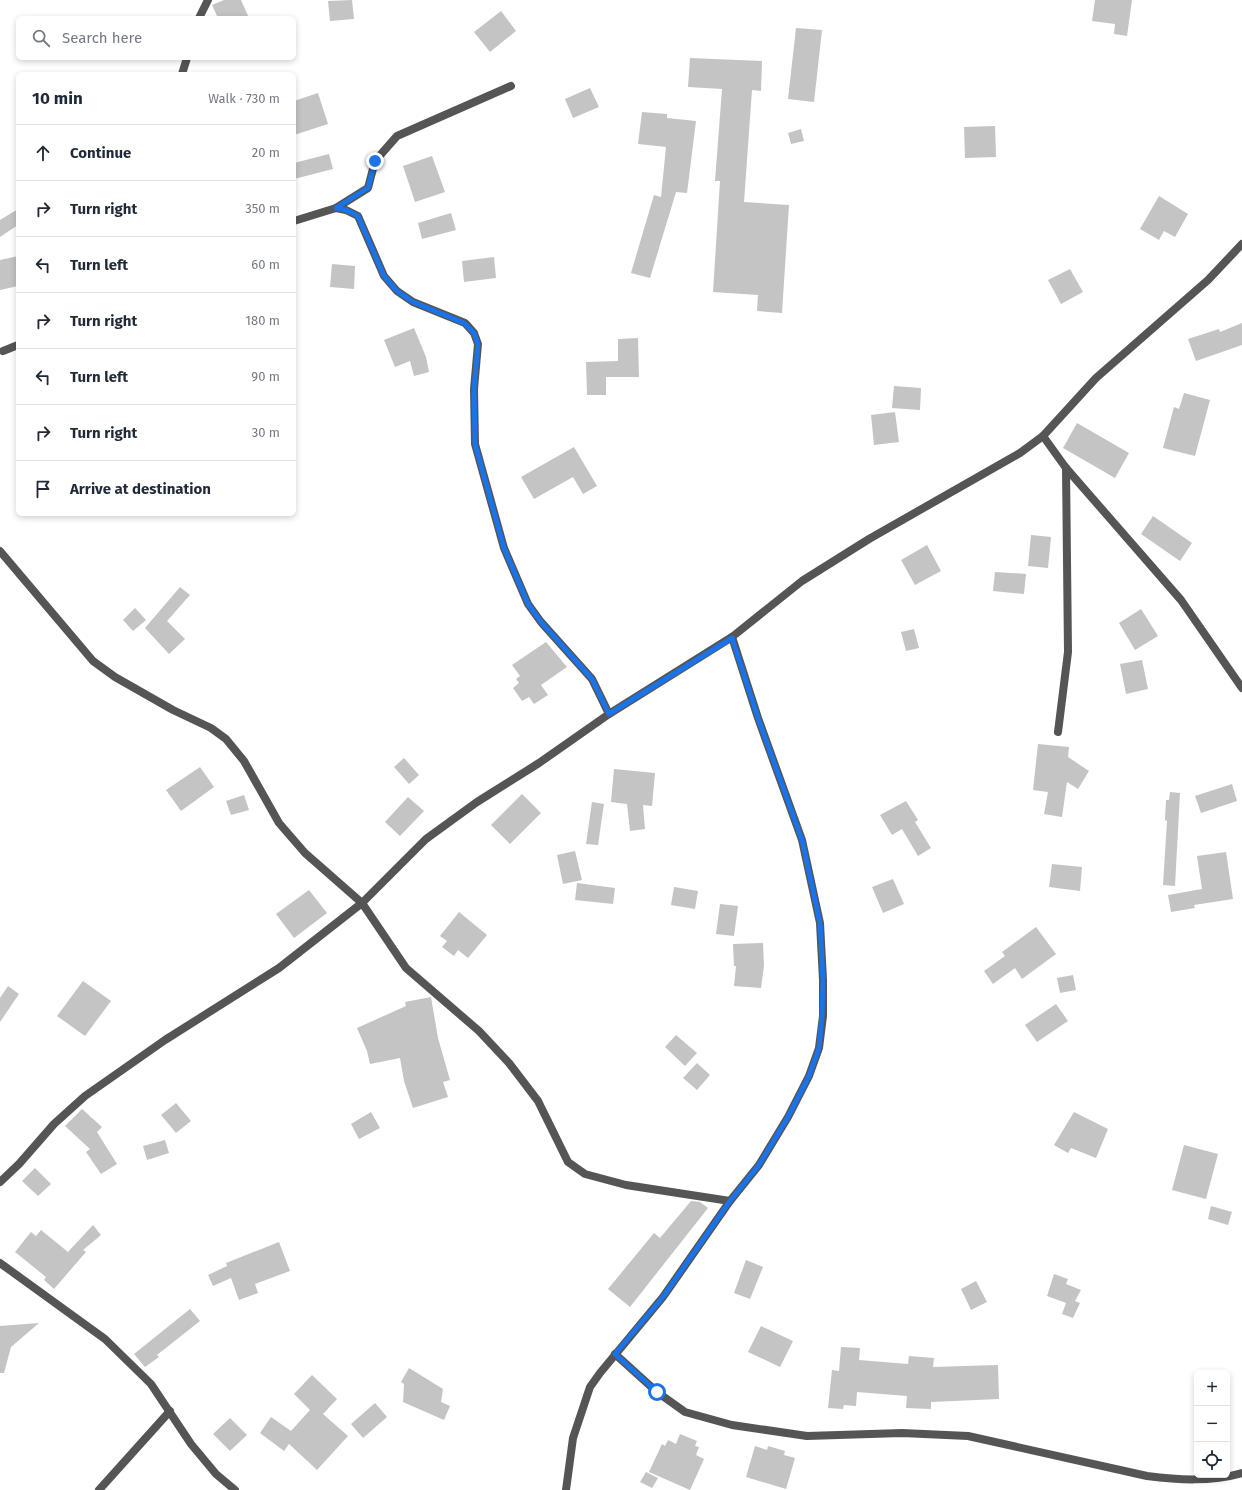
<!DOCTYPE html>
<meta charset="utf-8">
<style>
:root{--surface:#fff;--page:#f6f6f7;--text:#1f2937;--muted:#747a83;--line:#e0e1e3}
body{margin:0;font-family:"Fira Sans",sans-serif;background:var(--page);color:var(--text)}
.controls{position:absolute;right:12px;bottom:12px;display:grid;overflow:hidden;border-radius:6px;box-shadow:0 2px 6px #0003}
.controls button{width:36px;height:36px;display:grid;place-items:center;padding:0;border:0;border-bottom:1px solid var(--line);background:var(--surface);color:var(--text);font:20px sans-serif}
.stop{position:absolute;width:12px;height:12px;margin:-9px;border:3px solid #1a73e8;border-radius:50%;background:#fff}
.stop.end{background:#1a73e8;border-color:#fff;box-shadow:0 1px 4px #0008}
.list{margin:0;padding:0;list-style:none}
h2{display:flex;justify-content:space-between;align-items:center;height:52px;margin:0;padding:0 16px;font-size:17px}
h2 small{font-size:13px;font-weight:400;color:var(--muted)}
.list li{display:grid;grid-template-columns:26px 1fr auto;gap:12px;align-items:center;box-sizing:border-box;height:56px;padding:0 16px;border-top:1px solid var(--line)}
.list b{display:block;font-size:15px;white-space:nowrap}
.list em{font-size:13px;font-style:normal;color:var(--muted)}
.icon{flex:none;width:22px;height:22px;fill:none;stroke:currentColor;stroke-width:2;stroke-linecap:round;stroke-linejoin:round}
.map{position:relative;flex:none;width:1242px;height:1490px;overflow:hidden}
.search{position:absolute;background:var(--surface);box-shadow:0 2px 6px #0003;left:16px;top:16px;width:280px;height:44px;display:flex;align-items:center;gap:10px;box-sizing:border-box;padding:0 14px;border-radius:6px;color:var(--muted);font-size:15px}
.panel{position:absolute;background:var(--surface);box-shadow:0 2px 6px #0003;left:16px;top:72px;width:280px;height:444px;border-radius:6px}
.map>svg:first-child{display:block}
</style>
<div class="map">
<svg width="1242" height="1490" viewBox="0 0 1242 1490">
<rect width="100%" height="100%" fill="#fff"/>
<g fill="#c4c4c4">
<path d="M 224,0 L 241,0 L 249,18 L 218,18 L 212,5 Z"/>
<path d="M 352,0 L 354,19 L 330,21 L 328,1 Z"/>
<path d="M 1095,0 L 1132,0 L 1127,36 L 1114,34 L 1115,24 L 1092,21 Z"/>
<path d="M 501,11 L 516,31 L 490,52 L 474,32 Z"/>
<path d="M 796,28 L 822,30 L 814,102 L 788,99 Z"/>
<path d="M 690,58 L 762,61 L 761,91 L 752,90 L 744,202 L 789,205 L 782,313 L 757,311 L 758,295 L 713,292 L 720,181 L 715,181 L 722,89 L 688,87 Z"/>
<path d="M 590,88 L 599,107 L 573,118 L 565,99 Z"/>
<path d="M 318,93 L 328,124 L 294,135 L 294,101 Z"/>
<path d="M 642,112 L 667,114 L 667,118 L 696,121 L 687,193 L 676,192 L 650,278 L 631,273 L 654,195 L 661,197 L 666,147 L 638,144 Z"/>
<path d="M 995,126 L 996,157 L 965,158 L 964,127 Z"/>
<path d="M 801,129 L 804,141 L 791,144 L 788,133 Z"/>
<path d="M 329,154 L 333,169 L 294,179 L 294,163 Z"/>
<path d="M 432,156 L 445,192 L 415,202 L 403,166 Z"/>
<path d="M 1159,196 L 1188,214 L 1175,237 L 1164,231 L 1159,240 L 1140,229 Z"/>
<path d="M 18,209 L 18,225 L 0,237 L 0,220 Z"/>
<path d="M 451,213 L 456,230 L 422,239 L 418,223 Z"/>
<path d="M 18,256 L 18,286 L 0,290 L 0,260 Z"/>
<path d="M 494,257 L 496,278 L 464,282 L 462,261 Z"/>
<path d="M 332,264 L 355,266 L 354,289 L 330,287 Z"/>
<path d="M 1070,269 L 1083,292 L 1061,304 L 1048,280 Z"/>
<path d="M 1242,323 L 1242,345 L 1196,361 L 1188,339 L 1219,329 L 1220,332 Z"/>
<path d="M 414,328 L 426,357 L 429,372 L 414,376 L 410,361 L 395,367 L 384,340 Z"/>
<path d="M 638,338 L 639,377 L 606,377 L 606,395 L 587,395 L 586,362 L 618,361 L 618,339 Z"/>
<path d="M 894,386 L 921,388 L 920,410 L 892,408 Z"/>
<path d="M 1184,393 L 1210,400 L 1195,456 L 1163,448 L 1174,407 L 1179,409 Z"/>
<path d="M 895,412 L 899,442 L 874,445 L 871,415 Z"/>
<path d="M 1077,423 L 1129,453 L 1115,478 L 1063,448 Z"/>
<path d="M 574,447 L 597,486 L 583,494 L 573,477 L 534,499 L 521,477 Z"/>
<path d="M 1153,516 L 1192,543 L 1180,561 L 1141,534 Z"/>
<path d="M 1031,535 L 1051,537 L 1048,568 L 1028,566 Z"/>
<path d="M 927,545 L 941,571 L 915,585 L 901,560 Z"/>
<path d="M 995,572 L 1026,574 L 1024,594 L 993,591 Z"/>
<path d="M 180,587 L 190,595 L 167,621 L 185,639 L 169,654 L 145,628 Z"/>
<path d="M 135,608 L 146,620 L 133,631 L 123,620 Z"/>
<path d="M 1141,609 L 1158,636 L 1135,650 L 1119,623 Z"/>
<path d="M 914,629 L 919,648 L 906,651 L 901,632 Z"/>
<path d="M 546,642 L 567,667 L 541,685 L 548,695 L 534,704 L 529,697 L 522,701 L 513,688 L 519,683 L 516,679 L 520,676 L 512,665 Z"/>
<path d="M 1142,660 L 1148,689 L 1126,694 L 1120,664 Z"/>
<path d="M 1038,744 L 1069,747 L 1068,757 L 1089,771 L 1078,789 L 1067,782 L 1062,817 L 1044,814 L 1048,792 L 1033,790 Z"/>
<path d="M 404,758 L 419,775 L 409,784 L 394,767 Z"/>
<path d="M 200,767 L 214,787 L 181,811 L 166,790 Z"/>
<path d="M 614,769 L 655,773 L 652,806 L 643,805 L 645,829 L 630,831 L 627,804 L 611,802 Z"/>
<path d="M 1232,784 L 1237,801 L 1201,813 L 1195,796 Z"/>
<path d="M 1170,792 L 1180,793 L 1175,886 L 1163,885 L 1167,821 L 1165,820 L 1166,800 L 1169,800 Z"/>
<path d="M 522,794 L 541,813 L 510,844 L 491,825 Z"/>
<path d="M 244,795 L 249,810 L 231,815 L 226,801 Z"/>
<path d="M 408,797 L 424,811 L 400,836 L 385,822 Z"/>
<path d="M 906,801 L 918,820 L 915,822 L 931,848 L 918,856 L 902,829 L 892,835 L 880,815 Z"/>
<path d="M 592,802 L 604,804 L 598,845 L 586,844 Z"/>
<path d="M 575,851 L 582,880 L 563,884 L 557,855 Z"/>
<path d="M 1226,852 L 1233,899 L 1194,905 L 1195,908 L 1171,912 L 1168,895 L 1202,889 L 1197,856 Z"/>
<path d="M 1052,864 L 1082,867 L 1080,891 L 1049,887 Z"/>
<path d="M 893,879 L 904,904 L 883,913 L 872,887 Z"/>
<path d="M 577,883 L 615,888 L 613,904 L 575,900 Z"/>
<path d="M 674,887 L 698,891 L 695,909 L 671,905 Z"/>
<path d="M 309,890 L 327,913 L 294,938 L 276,914 Z"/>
<path d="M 720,904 L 738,906 L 734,936 L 716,934 Z"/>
<path d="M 459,912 L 487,935 L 468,958 L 458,950 L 454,956 L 442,947 L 447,941 L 440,936 Z"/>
<path d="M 1036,927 L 1056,954 L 1022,979 L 1015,968 L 993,984 L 984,971 L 1005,956 L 1002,952 Z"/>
<path d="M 763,943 L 764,966 L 761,988 L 734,986 L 736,966 L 734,966 L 733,944 Z"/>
<path d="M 1073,975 L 1076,990 L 1060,993 L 1057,978 Z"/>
<path d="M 83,981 L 111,1001 L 85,1036 L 57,1016 Z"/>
<path d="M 8,986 L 19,994 L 0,1022 L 0,998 Z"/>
<path d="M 431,997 L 438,1038 L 450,1080 L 443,1082 L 448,1097 L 413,1108 L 404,1081 L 400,1058 L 370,1064 L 367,1051 L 357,1028 L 406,1006 L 405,1002 Z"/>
<path d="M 1056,1004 L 1068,1021 L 1037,1042 L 1025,1025 Z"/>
<path d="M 676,1035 L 697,1053 L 685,1066 L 665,1047 Z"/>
<path d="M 697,1063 L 710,1075 L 697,1090 L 683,1078 Z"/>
<path d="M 176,1103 L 191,1121 L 176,1133 L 161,1115 Z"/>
<path d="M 82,1109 L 102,1127 L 97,1132 L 117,1164 L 101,1174 L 86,1152 L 90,1149 L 65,1126 Z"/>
<path d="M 371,1112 L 380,1128 L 359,1139 L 351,1124 Z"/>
<path d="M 1074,1112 L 1108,1129 L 1096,1158 L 1071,1148 L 1068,1153 L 1054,1145 Z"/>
<path d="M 165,1140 L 169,1153 L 147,1160 L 143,1146 Z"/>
<path d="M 1184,1145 L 1218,1154 L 1206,1199 L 1172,1190 Z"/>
<path d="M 35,1168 L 51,1184 L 38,1196 L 22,1181 Z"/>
<path d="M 691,1201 L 700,1202 L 708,1208 L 630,1307 L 608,1289 L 654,1233 L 660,1238 Z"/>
<path d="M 1211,1206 L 1232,1212 L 1228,1225 L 1208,1219 Z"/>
<path d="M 93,1225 L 101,1235 L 83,1250 L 86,1252 L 54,1289 L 44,1280 L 46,1277 L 15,1252 L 31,1232 L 36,1236 L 41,1230 L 68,1252 Z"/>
<path d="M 279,1242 L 290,1271 L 255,1284 L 258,1293 L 239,1300 L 231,1278 L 213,1286 L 208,1275 L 227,1266 L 226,1263 Z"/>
<path d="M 746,1260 L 763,1267 L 750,1299 L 734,1293 Z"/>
<path d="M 1054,1274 L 1068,1279 L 1066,1284 L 1081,1290 L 1075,1301 L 1080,1303 L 1073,1318 L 1062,1314 L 1066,1303 L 1047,1296 Z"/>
<path d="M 976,1281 L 987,1302 L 971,1310 L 961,1289 Z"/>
<path d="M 190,1309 L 200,1321 L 157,1355 L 159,1357 L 145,1367 L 134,1354 Z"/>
<path d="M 39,1323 L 11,1347 L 4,1373 L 0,1373 L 0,1326 Z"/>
<path d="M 761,1326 L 793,1341 L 780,1367 L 748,1352 Z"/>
<path d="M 841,1347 L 860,1348 L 859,1360 L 908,1364 L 909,1356 L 934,1358 L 933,1367 L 998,1365 L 999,1399 L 931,1402 L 931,1409 L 906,1408 L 907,1396 L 857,1392 L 856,1406 L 844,1405 L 843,1409 L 828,1408 L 832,1370 L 839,1371 Z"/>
<path d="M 409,1368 L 443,1389 L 441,1402 L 450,1406 L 444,1420 L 403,1402 L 404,1384 L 401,1382 Z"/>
<path d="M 312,1375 L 337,1399 L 323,1414 L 348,1436 L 317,1470 L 289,1444 L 284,1451 L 260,1433 L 271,1417 L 291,1431 L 310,1410 L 294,1394 Z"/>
<path d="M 375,1403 L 387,1417 L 363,1438 L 351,1424 Z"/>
<path d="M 230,1418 L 247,1435 L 230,1451 L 213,1434 Z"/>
<path d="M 680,1434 L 697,1441 L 695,1446 L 699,1447 L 696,1455 L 704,1459 L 690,1490 L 649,1472 L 662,1444 L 665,1446 L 668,1440 L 676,1444 Z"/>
<path d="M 755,1446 L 767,1450 L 768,1446 L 785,1451 L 784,1455 L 795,1458 L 786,1489 L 746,1477 Z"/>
<path d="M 646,1472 L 658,1478 L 652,1488 L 640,1482 Z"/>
</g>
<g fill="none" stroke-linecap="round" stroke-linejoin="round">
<g stroke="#555" stroke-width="8">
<path d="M 199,18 L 208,0"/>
<path d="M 182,74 L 187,58"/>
<path d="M 336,208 L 368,188 L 375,161 L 397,136 L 511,86"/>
<path d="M 294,221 L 336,208 L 346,210 L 358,216 L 384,276 L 397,291 L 413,302 L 465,323 L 474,333 L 478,344 L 474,389 L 475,444 L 504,548 L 528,604 L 541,622 L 592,679 L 609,714"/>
<path d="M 3,351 L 18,345"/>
<path d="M 1043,436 L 1066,468 L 1181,600 L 1242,688"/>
<path d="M 0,551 L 93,661 L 115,677 L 173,710 L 211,728 L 226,739 L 244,761 L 279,823 L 305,853 L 362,903 L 406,968 L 479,1031 L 509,1063 L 538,1101 L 568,1162 L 585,1174 L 626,1185 L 730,1201"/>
<path d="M 1058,732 L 1068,652 L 1066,468"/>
<path d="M 0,1182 L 19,1164 L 54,1124 L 85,1096 L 165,1040 L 279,968 L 362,903 L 426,839 L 477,802 L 539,763 L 609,714 L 732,637 L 802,581 L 869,539 L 1020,453 L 1043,436 L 1096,378 L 1208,280 L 1242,244"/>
<path d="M 0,1263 L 105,1339 L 151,1384 L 191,1444 L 216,1474 L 235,1490"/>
<path d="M 615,1354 L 657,1392 L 685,1412 L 732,1425 L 807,1436 L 902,1433 L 968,1436 L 1147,1476 C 1178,1480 1211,1482 1242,1473"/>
<path d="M 99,1490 L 170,1411"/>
<path d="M 566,1490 L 573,1438 L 590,1387 L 600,1373 L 663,1297 L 730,1201 L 759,1165 L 788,1117 L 809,1076 L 819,1048 L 823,1016 L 823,980 L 820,923 L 802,840 L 758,718 L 732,637"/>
</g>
</g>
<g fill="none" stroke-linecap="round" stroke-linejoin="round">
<path stroke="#1a73e8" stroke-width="5" d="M 375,161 L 368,188 L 336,208 L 346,210 L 358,216 L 384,276 L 397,291 L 413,302 L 464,323 L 474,333 L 478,344 L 474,389 L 475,444 L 504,548 L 528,604 L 541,622 L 592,679 L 609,714 L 732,638 L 758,718 L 802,840 L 820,923 L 823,980 L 822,1016 L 819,1048 L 809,1076 L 788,1117 L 759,1165 L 730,1201 L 663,1297 L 615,1354 L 657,1392"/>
</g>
</svg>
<div class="controls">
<button>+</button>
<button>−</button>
<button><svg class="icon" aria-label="locate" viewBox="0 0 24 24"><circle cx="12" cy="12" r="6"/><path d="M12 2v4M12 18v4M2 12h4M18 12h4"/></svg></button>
</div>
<div class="stop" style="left:657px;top:1392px"></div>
<div class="stop end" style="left:375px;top:161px"></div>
<div class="search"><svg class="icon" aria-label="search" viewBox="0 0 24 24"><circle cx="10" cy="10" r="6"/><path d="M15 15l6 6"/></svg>Search here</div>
<section class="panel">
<h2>10 min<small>Walk · 730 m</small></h2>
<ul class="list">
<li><svg class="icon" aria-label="ahead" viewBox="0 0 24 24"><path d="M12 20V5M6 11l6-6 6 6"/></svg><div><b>Continue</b></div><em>20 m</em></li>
<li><svg class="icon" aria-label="right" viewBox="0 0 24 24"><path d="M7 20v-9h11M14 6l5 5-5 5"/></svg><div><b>Turn right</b></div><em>350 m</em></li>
<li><svg class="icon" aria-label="left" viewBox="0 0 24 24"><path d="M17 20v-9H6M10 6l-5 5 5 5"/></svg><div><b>Turn left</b></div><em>60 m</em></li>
<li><svg class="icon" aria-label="right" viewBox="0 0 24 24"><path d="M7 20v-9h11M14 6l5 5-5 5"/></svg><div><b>Turn right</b></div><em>180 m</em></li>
<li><svg class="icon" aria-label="left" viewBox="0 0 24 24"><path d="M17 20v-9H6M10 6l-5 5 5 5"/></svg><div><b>Turn left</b></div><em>90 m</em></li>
<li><svg class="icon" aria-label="right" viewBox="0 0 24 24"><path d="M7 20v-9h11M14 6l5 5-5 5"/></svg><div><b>Turn right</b></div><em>30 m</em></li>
<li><svg class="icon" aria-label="arrive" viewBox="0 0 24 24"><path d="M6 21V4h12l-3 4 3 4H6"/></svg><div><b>Arrive at destination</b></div></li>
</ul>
</section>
</div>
